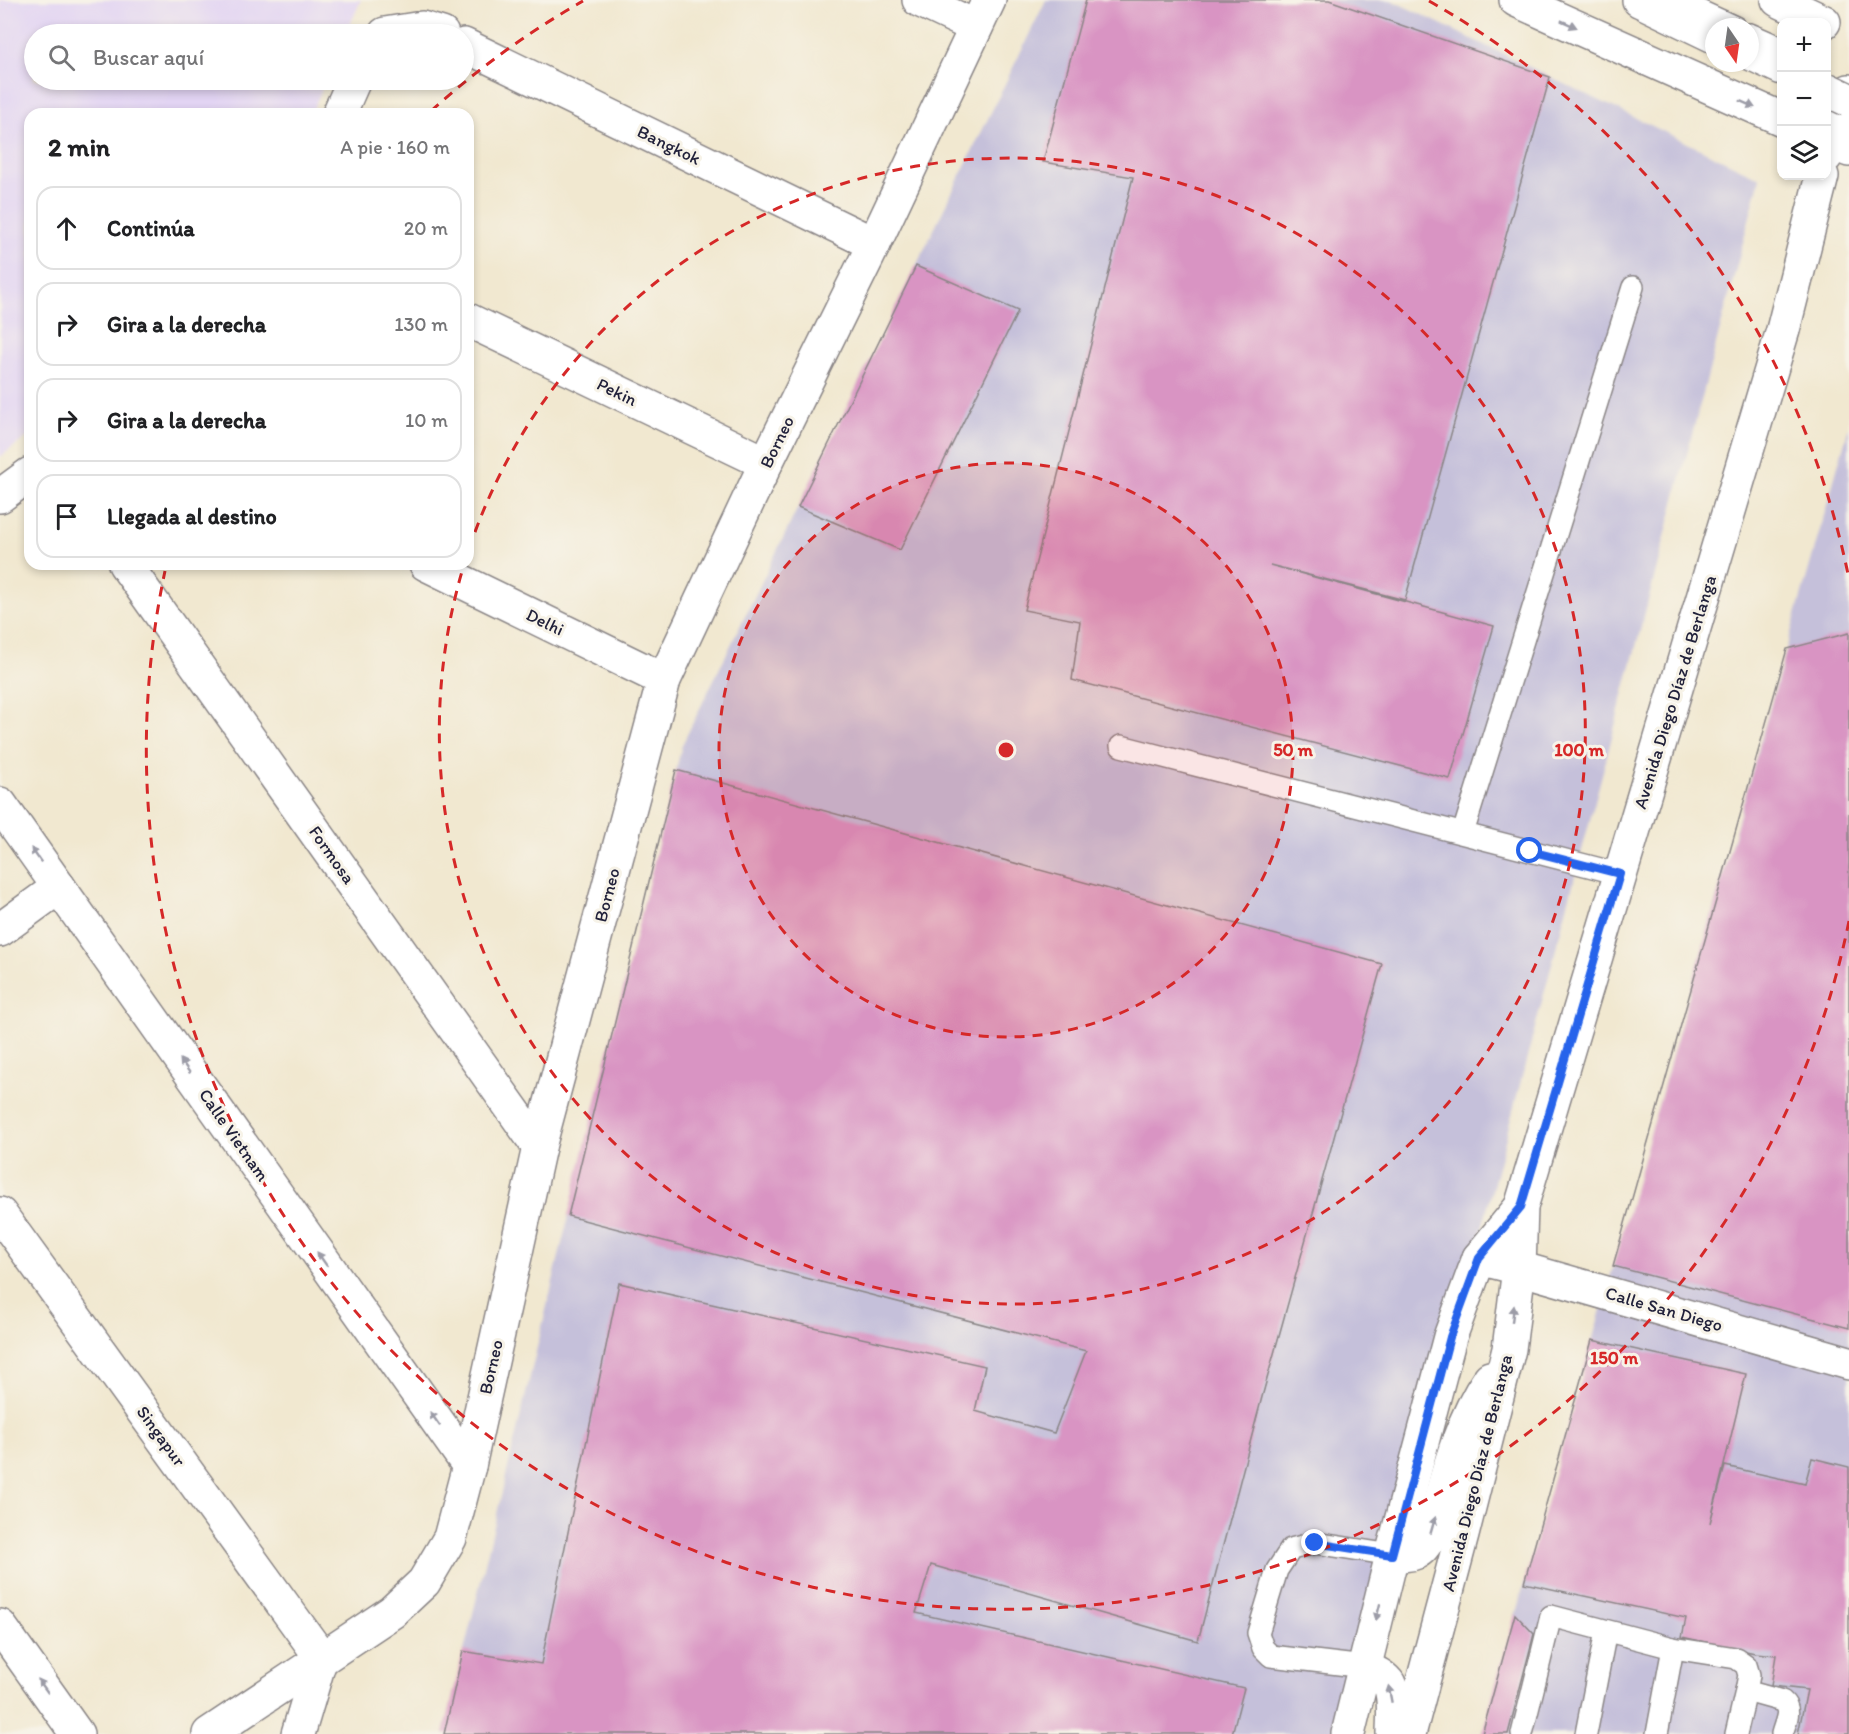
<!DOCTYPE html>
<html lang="es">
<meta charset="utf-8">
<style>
:root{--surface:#fff;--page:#f2f2f2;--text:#202124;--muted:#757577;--line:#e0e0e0}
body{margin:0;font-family:Itim,sans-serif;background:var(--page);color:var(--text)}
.controls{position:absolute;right:18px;top:18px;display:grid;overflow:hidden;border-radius:12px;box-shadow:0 3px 9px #0003}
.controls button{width:54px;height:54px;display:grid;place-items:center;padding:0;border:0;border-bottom:2px solid var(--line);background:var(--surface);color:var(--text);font:30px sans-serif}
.compass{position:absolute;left:1705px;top:18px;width:54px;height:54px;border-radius:50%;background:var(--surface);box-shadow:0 3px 9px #0003;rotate:167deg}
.stop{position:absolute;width:18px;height:18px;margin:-14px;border:4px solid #2563eb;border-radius:50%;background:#fff}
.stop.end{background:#2563eb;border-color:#fff;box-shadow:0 2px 6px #0008}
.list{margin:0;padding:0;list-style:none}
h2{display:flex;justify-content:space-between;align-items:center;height:78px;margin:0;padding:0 24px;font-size:26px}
h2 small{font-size:20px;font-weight:400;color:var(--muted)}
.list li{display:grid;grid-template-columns:39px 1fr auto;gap:18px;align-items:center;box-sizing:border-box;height:84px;margin:0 12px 12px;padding:0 12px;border:2px solid var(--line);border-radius:18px}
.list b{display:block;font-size:22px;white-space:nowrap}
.list em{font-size:20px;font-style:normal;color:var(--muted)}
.icon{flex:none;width:33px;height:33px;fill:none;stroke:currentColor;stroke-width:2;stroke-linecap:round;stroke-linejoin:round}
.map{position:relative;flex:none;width:1849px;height:1734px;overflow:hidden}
.search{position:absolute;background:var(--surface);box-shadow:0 3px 9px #0003;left:24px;top:24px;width:450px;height:66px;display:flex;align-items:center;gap:15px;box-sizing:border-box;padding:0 21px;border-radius:33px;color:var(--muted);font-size:22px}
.panel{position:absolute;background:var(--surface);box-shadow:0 3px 9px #0003;left:24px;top:108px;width:450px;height:462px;border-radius:18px}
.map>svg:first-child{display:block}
</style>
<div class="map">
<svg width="1849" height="1734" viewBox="0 0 1849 1734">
<rect width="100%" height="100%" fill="#f7f3e8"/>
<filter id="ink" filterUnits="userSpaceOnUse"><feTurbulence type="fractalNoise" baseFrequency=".0167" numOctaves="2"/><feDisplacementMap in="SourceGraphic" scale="12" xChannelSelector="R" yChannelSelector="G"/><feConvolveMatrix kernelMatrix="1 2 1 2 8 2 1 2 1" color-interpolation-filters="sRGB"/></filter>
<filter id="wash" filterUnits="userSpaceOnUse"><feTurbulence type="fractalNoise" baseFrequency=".008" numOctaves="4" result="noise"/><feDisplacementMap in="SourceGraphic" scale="24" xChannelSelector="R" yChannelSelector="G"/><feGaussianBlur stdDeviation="1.35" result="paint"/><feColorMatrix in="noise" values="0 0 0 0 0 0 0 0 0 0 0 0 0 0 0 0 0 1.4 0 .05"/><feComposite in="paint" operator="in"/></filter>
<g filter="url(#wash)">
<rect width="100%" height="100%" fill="#f1e8d0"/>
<path fill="#e2d4f3" d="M 0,0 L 361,0 L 346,34 L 34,34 L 34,80 L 326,80 L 311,114 L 30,114 L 30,435 L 0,457 Z"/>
<g fill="#c5c0da">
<path d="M 1046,0 L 1391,0 L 1760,178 L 1348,1734 L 444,1734 L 682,745 Z"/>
<path d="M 1849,427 L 1849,1734 L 1482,1734 L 1757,753 Z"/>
</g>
<g id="blocks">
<g fill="#d994c3">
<path d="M 1086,0 L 1329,0 L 1550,77 L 1405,600 L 1270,565 L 1494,626 L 1450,779 L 1072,680 L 1080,621 L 1024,610 L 1133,177 L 1043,162 Z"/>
<path d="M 916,266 L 1018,311 L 900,550 L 798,507 Z"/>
<path d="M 1849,633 L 1849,1328 L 1613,1266 L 1787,649 Z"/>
<path d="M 676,770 L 1382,964 L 1262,1397 L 1198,1641 L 931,1565 L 916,1613 L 1244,1688 L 1232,1734 L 444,1734 L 463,1651 L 541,1664 L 619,1283 L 985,1366 L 975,1411 L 1054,1433 L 1086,1351 L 568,1216 Z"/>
<path d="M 1592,1340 L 1746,1374 L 1710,1523 L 1725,1466 L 1805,1484 L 1812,1458 L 1849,1467 L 1849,1734 L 1798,1734 L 1807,1690 L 1771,1686 L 1776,1655 L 1755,1653 L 1682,1637 L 1686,1618 L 1524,1583 Z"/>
<path d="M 1515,1614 L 1534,1634 L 1508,1734 L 1482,1734 Z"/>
</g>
</g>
</g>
<g filter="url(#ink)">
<use href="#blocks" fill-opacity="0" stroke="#8a8586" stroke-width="1.5"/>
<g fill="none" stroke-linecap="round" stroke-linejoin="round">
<g stroke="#8a8586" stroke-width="24">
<g id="service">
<path d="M 1676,0 L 1735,27"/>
<path d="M 1750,34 L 1782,48"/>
<path d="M 1121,746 L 1620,874"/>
<path d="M 1463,833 L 1633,287"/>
<path d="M 1365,1667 L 1271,1656 L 1263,1648 L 1258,1633 L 1277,1570 L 1291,1549 L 1315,1543 L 1392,1555"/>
<path d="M 1522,1734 L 1551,1616 L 1673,1648 L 1736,1658 L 1746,1665 L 1749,1675 L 1746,1691 L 1782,1701 C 1793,1710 1785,1722 1782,1734"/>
<path d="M 1586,1734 L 1606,1631"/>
<path d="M 1657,1734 L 1673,1648"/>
<path d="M 1736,1734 L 1746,1691"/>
</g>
</g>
<g stroke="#8a8586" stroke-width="36">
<g id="minor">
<path d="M 919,0 L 976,27"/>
<path d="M 385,34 L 422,28 L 442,34"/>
<path d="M 464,45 L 874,244"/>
<path d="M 339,114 L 354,80"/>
<path d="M 468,320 L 766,463"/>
<path d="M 0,496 L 30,474"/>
<path d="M 125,564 L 539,1147"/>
<path d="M 426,564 L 664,680"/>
<path d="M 0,804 L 469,1466"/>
<path d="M 0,930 L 59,887"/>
<path d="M 0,1214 L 321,1657"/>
<path d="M 1479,1258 L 1519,1268 L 1849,1363"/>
<path d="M 0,1626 L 77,1734"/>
<path d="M 209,1734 L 392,1612 L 424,1582 L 450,1538 L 469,1466 L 539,1147 L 664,680 L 766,463 L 874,244 L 989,0"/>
<path d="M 298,1734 L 321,1657"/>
</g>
</g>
<g stroke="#8a8586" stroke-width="36">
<g id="secondary">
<path d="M 1826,156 L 1849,91"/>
<path d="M 1392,1555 C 1414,1555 1421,1555 1431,1534 C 1446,1480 1458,1425 1490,1378"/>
<path d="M 1365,1667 C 1372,1671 1384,1676 1389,1684 C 1396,1697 1393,1720 1393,1734"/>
<path d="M 1348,1734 L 1392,1555 L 1450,1337 L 1479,1258 L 1521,1207"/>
<path d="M 1409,1734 L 1462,1535 L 1509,1349 L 1519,1268 L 1521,1207 L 1783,330 L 1822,176"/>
</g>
</g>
<g stroke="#8a8586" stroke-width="36">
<g id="trunk">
<path d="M 1516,0 L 1782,119"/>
<path d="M 1639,0 L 1714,36"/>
<path d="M 1778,0 L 1824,22"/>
<path d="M 1750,53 L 1782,68"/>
<path d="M 1826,139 L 1849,150"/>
</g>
</g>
<use href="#service" stroke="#fff" stroke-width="21"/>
<use href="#minor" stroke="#fff" stroke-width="33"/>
<use href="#secondary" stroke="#fff" stroke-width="33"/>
<use href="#trunk" stroke="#fff" stroke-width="33"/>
<g stroke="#8a8586" stroke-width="36" stroke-linecap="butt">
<path id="trunk-bridge" d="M 1826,89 L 1849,100"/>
</g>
<use href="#trunk-bridge" stroke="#fff" stroke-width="33"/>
</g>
<defs><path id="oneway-solid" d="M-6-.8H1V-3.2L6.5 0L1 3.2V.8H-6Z" transform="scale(1.5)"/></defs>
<g fill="#9c9ca7">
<use href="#oneway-solid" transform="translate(1569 24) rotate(24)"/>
<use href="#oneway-solid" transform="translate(1747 104) rotate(24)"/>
<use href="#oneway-solid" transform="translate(36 855) rotate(-125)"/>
<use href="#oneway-solid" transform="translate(185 1066) rotate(-125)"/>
<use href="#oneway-solid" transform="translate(322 1259) rotate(-125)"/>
<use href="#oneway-solid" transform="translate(1513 1314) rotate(-83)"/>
<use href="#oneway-solid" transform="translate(435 1419) rotate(-125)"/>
<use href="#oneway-solid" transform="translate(1433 1525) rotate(-74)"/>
<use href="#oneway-solid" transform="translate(1378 1612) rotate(104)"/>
<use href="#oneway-solid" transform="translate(43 1686) rotate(-126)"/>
<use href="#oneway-solid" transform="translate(1390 1694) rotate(-101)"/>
</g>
</g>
<g fill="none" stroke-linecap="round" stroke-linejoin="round" filter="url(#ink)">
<path stroke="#2563eb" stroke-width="8" d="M 1315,1543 L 1392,1555 L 1450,1337 L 1479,1258 L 1521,1207 L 1620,874 L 1530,851"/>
</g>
<circle cx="1006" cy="750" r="287" fill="#d62828" fill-opacity=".12"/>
<g fill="none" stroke="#d62828" stroke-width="3" stroke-dasharray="10 8">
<circle cx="1006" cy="750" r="287"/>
<path d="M469 549A573 573 0 1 1 463 568"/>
<path d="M1849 921A860 860 0 1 1 165 571M431 111A860 860 0 0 1 583 1M1429 1A860 860 0 0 1 1849 579"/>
</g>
<g text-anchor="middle" stroke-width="6" stroke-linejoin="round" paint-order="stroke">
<g font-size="18" fill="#22223b" stroke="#f7f3e8">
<text transform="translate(669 145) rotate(26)" y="6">Bangkok</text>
<text transform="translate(617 392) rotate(26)" y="6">Pekin</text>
<text transform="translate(777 442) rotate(-64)" y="6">Borneo</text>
<text transform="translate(545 622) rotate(26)" y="6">Delhi</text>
<text transform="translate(1675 692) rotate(-73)" y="6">Avenida Diego Díaz de Berlanga</text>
<text transform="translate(332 855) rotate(55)" y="6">Formosa</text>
<text transform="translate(607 895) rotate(-75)" y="6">Borneo</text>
<text transform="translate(234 1135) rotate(55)" y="6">Calle Vietnam</text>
<text transform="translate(1664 1309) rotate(16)" y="6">Calle San Diego</text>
<text transform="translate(491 1367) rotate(-77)" y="6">Borneo</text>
<text transform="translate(161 1436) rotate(54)" y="6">Singapur</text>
<text transform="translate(1477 1473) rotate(-76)" y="6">Avenida Diego Díaz de Berlanga</text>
</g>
</g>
<circle cx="1006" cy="750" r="9" fill="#d62828" stroke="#f7f3e8" stroke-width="3"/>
<g font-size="18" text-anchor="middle" font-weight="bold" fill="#d62828" stroke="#f7f3e8" stroke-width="6" stroke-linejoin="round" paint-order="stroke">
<text x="1293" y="756">50 m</text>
<text x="1579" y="756">100 m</text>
<text x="1614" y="1364">150 m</text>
</g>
</svg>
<div class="controls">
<button>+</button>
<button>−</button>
<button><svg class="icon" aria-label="layers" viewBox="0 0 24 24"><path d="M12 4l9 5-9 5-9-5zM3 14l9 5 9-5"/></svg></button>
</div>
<svg class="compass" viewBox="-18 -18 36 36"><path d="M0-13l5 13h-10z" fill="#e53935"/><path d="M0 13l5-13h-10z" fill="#757577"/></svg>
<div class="stop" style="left:1530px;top:851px"></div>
<div class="stop end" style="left:1315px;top:1543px"></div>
<div class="search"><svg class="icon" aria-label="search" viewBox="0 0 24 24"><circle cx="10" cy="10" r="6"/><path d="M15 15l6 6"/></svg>Buscar aquí</div>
<section class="panel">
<h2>2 min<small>A pie · 160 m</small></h2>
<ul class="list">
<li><svg class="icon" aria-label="ahead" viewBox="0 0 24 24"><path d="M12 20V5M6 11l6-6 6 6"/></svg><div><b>Continúa</b></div><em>20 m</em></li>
<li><svg class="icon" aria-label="right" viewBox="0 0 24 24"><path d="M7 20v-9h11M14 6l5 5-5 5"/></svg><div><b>Gira a la derecha</b></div><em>130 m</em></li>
<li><svg class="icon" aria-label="right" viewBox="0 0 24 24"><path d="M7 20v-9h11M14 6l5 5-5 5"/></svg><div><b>Gira a la derecha</b></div><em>10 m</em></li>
<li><svg class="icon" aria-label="arrive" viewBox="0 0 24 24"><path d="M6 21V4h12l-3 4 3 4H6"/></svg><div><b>Llegada al destino</b></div></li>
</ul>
</section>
</div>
